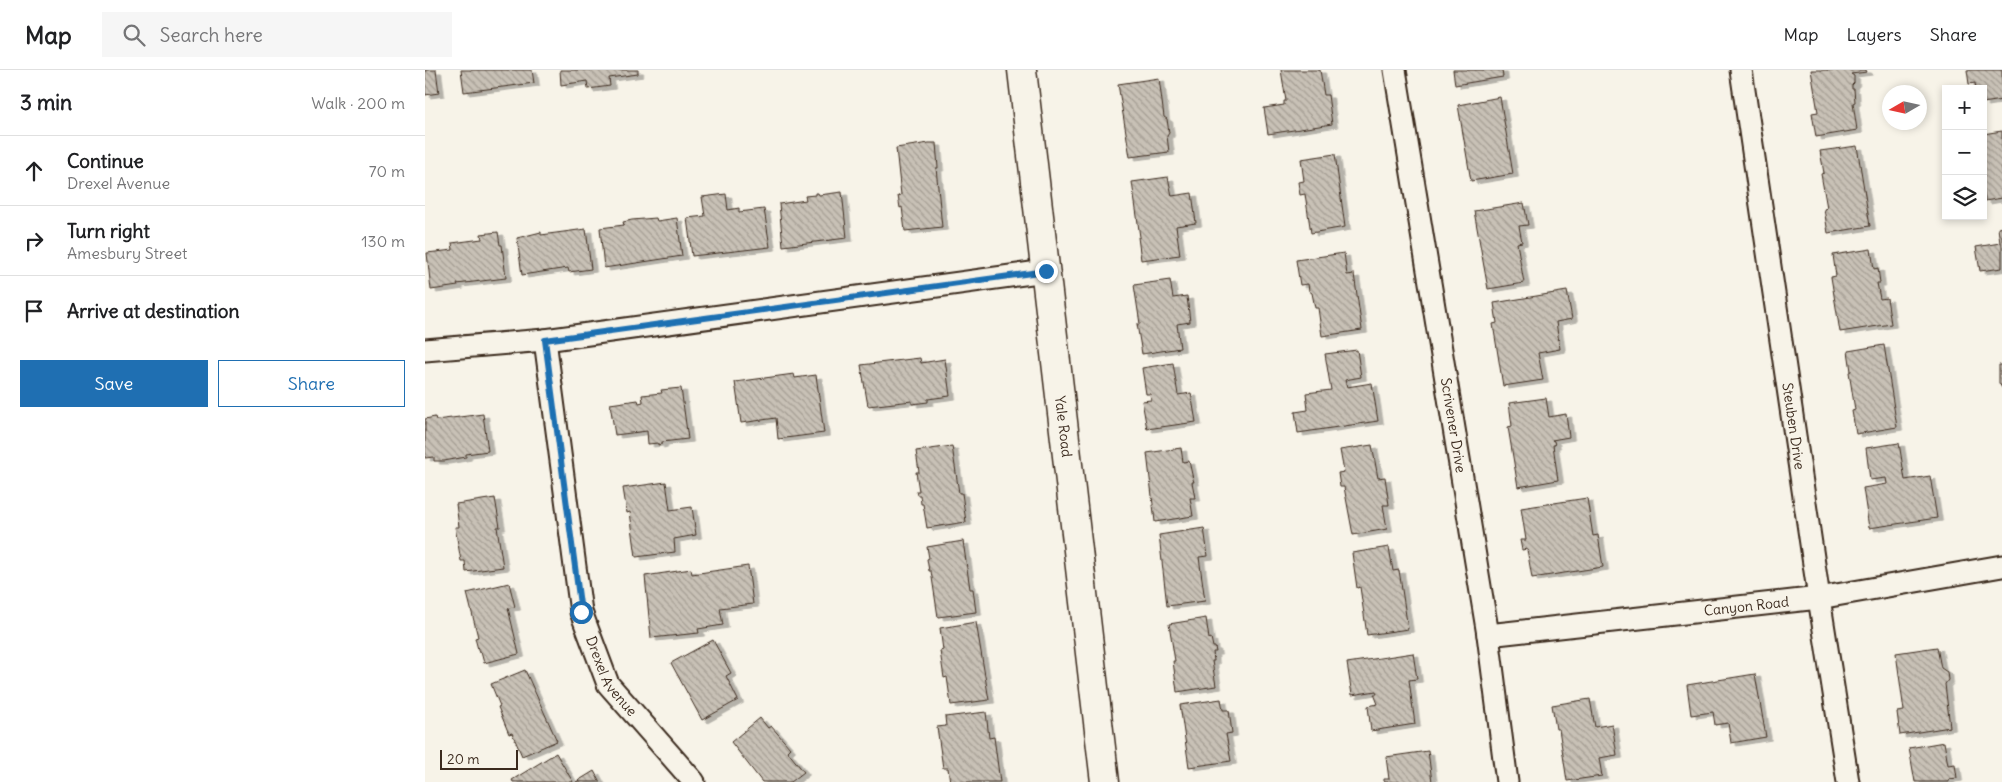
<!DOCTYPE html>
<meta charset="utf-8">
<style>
:root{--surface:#fff;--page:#f6f6f6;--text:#202124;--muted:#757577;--line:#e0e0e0;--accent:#1f6fb2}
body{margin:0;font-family:Delius,sans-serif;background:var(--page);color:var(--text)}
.controls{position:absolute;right:15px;top:15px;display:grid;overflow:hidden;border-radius:0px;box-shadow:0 2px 8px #0003}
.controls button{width:45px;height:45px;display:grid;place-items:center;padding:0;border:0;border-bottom:1px solid var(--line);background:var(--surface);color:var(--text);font:25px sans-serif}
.compass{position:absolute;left:1457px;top:15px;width:45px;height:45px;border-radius:50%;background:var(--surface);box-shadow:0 2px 8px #0003;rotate:261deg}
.scale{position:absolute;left:15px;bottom:12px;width:78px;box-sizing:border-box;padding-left:5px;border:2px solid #3b2a1e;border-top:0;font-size:14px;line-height:18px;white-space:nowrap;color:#3b2a1e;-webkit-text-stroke:4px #f7f3e8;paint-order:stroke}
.stop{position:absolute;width:15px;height:15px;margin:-11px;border:4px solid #1f6fb2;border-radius:50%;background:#fff}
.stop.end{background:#1f6fb2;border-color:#fff;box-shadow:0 1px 5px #0008}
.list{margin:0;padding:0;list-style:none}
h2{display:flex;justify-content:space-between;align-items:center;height:65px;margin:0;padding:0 20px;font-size:21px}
h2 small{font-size:16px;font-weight:400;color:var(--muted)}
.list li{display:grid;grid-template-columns:32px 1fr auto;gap:15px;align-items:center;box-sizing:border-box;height:70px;padding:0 20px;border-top:1px solid var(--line)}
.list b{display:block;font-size:19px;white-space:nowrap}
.list p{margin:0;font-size:16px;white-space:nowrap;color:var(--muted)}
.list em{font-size:16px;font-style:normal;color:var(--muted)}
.actions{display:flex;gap:10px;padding:15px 20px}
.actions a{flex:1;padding:11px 0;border:1px solid var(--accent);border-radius:0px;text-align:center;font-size:18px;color:var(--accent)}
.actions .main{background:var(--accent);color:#fff}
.icon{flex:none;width:28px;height:28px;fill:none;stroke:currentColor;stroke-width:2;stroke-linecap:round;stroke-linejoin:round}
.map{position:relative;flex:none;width:1577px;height:712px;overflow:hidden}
header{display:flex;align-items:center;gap:30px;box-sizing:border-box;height:70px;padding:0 25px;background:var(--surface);border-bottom:1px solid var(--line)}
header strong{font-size:24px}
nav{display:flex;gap:28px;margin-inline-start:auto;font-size:18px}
.search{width:350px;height:45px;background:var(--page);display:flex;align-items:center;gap:12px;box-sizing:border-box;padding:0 18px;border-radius:0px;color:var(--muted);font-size:19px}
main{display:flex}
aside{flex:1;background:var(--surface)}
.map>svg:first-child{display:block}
</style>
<header>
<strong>Map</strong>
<div class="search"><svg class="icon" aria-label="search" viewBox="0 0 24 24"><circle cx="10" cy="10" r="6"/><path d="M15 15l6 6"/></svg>Search here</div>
<nav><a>Map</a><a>Layers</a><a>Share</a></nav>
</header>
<main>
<aside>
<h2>3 min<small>Walk · 200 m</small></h2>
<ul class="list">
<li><svg class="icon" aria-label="ahead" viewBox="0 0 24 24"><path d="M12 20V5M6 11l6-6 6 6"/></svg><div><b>Continue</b><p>Drexel Avenue</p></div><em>70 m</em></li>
<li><svg class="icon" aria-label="right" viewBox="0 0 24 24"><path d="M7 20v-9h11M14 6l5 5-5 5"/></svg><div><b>Turn right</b><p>Amesbury Street</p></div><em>130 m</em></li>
<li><svg class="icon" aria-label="arrive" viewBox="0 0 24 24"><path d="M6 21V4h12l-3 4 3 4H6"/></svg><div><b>Arrive at destination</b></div></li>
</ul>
<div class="actions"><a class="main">Save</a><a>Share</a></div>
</aside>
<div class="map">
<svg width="1577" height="712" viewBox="0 0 1577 712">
<defs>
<pattern id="building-back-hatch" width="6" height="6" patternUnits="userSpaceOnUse" patternTransform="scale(1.25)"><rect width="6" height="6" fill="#c8c1b6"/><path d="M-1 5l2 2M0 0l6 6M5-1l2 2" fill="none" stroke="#a49d93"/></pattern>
<filter id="shadow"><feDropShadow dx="5.5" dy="3" stdDeviation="0" flood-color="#0004"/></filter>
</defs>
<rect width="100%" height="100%" fill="#f7f3e8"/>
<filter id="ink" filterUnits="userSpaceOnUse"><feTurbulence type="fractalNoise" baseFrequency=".02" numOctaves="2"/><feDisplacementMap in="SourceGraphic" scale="10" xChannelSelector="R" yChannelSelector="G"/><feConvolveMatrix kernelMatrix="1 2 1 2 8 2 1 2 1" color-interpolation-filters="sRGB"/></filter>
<g filter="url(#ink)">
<g fill="url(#building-back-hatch)" stroke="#3b2a1e" filter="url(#shadow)">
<path d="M 0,0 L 11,0 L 14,23 L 0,25 Z"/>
<path d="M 36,0 L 107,0 L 109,13 L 39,22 Z"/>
<path d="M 135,0 L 213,0 L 213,4 L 184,8 L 185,16 L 163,19 L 162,11 L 136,15 Z"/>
<path d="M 856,0 L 895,0 L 899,25 L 903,25 L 907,54 L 843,64 L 839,38 L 859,35 L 859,31 L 861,31 Z"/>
<path d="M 1028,0 L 1077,0 L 1078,7 L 1030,15 Z"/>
<path d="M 1386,0 L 1441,0 L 1442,2 L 1426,4 L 1429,6 L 1429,13 L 1427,15 L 1427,19 L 1429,19 L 1430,32 L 1428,33 L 1432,60 L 1391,67 L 1387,43 L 1393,42 Z"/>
<path d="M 1542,0 L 1577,0 L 1577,30 L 1558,33 L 1558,19 L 1551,19 L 1550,13 L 1544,14 Z"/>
<path d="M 734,8 L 739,47 L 742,49 L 744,63 L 742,66 L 744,82 L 705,87 L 693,14 Z"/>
<path d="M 1075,27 L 1088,104 L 1046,111 L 1033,35 Z"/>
<path d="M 1577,61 L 1577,128 L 1560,131 L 1558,117 L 1558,64 Z"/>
<path d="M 504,73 L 511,73 L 513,98 L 511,98 L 517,157 L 480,161 L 477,137 L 475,138 L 473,126 L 476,125 L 471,78 Z"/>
<path d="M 1432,76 L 1445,156 L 1403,163 L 1399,139 L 1402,138 L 1396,104 L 1399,103 L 1395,81 Z"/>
<path d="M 910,84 L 920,157 L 886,163 L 880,124 L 875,125 L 873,112 L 879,111 L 876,89 Z"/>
<path d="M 743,107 L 747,126 L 767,123 L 771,153 L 751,156 L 755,185 L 716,190 L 713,167 L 715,167 L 707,112 Z"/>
<path d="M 417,122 L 422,168 L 358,176 L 354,134 L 381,130 L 380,126 L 390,125 L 390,123 L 393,123 L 394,125 Z"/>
<path d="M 301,124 L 303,140 L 314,138 L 314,142 L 339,139 L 345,177 L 267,186 L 262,148 L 280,146 L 277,127 Z"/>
<path d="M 1099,133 L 1103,155 L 1094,156 L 1097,172 L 1092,173 L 1099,213 L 1063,219 L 1049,141 Z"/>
<path d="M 231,148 L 232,151 L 252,148 L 257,186 L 179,198 L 175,158 L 199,155 L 198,152 L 207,150 Z"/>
<path d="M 1577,157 L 1577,198 L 1555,201 L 1551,177 L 1575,173 L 1573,158 Z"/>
<path d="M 161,159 L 166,199 L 144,202 L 143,198 L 97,205 L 92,168 L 116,162 L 116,165 Z"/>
<path d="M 73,162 L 75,175 L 77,175 L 81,208 L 32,214 L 33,216 L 6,220 L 2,183 L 28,180 L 27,173 L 57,169 L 56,164 Z"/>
<path d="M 1446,179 L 1449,199 L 1453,198 L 1455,213 L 1452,213 L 1455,229 L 1462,228 L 1466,254 L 1415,262 L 1406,207 L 1411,206 L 1408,185 Z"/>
<path d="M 919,183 L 922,205 L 929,204 L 937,260 L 897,266 L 893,238 L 890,238 L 887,223 L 884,221 L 883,214 L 875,215 L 871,190 Z"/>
<path d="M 745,210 L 748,228 L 762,226 L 765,252 L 752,254 L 755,278 L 717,284 L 712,254 L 715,254 L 709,215 Z"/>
<path d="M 1142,221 L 1147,249 L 1131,252 L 1135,279 L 1113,283 L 1118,310 L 1078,316 L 1068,254 L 1072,253 L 1069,233 Z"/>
<path d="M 1459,275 L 1472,357 L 1431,364 L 1427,341 L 1430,340 L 1424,302 L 1426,301 L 1423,281 Z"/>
<path d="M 932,280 L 936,307 L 920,310 L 922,317 L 947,313 L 953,351 L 873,363 L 870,342 L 883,340 L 881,323 L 906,320 L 900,284 Z"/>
<path d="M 495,288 L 496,293 L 520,289 L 525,326 L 503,329 L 503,332 L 487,334 L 487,331 L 443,336 L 436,295 Z"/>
<path d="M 748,293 L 753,325 L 766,323 L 771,352 L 722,359 L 717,331 L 726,330 L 725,324 L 721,324 L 717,298 Z"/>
<path d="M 1574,295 L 1577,295 L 1577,318 L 1574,313 Z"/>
<path d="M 369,304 L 370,308 L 391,305 L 399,363 L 353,369 L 351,348 L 316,353 L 310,312 Z"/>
<path d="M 256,318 L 263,369 L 237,372 L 237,374 L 233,375 L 233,373 L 223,374 L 222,361 L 190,365 L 185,334 L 213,330 L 214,333 L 218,332 L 217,325 L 237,323 L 236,320 Z"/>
<path d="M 1121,328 L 1124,347 L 1141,344 L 1144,367 L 1127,370 L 1129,371 L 1130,375 L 1128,375 L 1133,410 L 1093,417 L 1083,357 L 1087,356 L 1084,333 Z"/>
<path d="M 58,344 L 63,381 L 41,384 L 41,387 L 19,391 L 9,391 L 9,387 L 0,388 L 0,349 L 10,347 L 11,350 Z"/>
<path d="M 1474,373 L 1480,410 L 1505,406 L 1512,448 L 1444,458 L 1438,418 L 1462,414 L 1461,408 L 1445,410 L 1441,378 Z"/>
<path d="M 947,375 L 953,408 L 960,407 L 964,435 L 958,435 L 962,459 L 928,465 L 919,417 L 915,417 L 913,403 L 919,402 L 915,380 Z"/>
<path d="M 527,376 L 534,423 L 537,423 L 541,452 L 502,458 L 498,434 L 496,434 L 495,425 L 492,425 L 491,421 L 494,421 L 491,402 L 494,402 L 491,381 Z"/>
<path d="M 756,378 L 758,392 L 764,391 L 768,409 L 769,412 L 767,412 L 770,428 L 765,428 L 768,446 L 730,452 L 722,383 Z"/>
<path d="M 241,412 L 245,440 L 267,437 L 271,465 L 249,469 L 250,482 L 211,487 L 205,442 L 202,443 L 198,418 Z"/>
<path d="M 70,428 L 75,457 L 72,457 L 78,497 L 41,502 L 40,491 L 36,491 L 30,457 L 34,457 L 31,434 Z"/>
<path d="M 1162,428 L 1168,466 L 1173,465 L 1178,497 L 1107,508 L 1102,479 L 1097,480 L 1095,470 L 1101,470 L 1096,438 Z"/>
<path d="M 779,458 L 783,486 L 774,487 L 780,531 L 742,536 L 734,465 Z"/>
<path d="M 538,471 L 545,519 L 548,519 L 551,542 L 513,547 L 506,501 L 504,501 L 502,489 L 504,488 L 502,477 Z"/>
<path d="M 964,477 L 968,501 L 974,500 L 983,559 L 942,565 L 935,517 L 932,518 L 927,483 Z"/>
<path d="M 323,496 L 328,534 L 295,538 L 298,555 L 273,559 L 274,563 L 226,568 L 220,506 L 266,499 L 267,504 Z"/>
<path d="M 84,513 L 90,537 L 83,538 L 94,584 L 59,593 L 56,582 L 54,583 L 50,568 L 53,567 L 42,523 Z"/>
<path d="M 781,548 L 784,569 L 786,568 L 788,577 L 790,577 L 791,582 L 788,582 L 789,591 L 787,591 L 791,616 L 752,622 L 748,591 L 750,591 L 744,554 Z"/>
<path d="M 551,552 L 564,630 L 526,635 L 522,607 L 519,608 L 515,581 L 518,580 L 515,558 Z"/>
<path d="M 288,570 L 306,603 L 301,606 L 313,630 L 277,650 L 246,593 Z"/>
<path d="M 1512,577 L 1516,598 L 1522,602 L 1523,610 L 1520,614 L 1525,657 L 1475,665 L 1472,642 L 1479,641 L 1471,583 Z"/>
<path d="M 988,583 L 992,609 L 984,610 L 990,654 L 946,661 L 943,636 L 953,634 L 949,624 L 952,624 L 951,621 L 927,625 L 922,593 Z"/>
<path d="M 100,600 L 132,671 L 97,686 L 87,663 L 84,664 L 73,637 L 75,636 L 66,614 Z"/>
<path d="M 1330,604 L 1341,667 L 1306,673 L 1303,653 L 1290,655 L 1288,642 L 1266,645 L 1262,615 Z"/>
<path d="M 796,629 L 798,640 L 804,640 L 807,663 L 801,664 L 806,691 L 764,697 L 755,635 Z"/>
<path d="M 1165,629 L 1170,657 L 1187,654 L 1192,685 L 1174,688 L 1177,706 L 1142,711 L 1134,659 L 1131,659 L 1127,635 Z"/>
<path d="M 561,642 L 564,668 L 569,667 L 575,712 L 525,712 L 523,698 L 518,698 L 512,657 L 521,656 L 520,647 Z"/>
<path d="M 335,648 L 343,658 L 346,656 L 365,678 L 362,681 L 379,702 L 366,712 L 337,712 L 306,672 Z"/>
<path d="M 1519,672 L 1523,695 L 1530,694 L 1532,708 L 1524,709 L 1524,712 L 1490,712 L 1484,678 Z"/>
<path d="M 1003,681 L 1007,712 L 959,712 L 959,709 L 964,709 L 961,687 Z"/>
<path d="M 131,683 L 148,712 L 88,712 L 87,710 Z"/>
<path d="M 169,701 L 175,712 L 151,712 Z"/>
</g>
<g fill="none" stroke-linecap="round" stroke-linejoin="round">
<g stroke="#3b2a1e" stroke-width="25">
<g id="street">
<path id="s1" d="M 970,0 L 1063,565 L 1082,712"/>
<path id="s2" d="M 1316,0 L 1394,528 L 1423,712"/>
<path id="s3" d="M 120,270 L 156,542 L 183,614 L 269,712"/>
<path d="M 0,280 L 120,270 L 621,201"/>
<path id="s4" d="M 1063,565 L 1394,528 L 1577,496"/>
</g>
</g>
<g stroke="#3b2a1e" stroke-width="31">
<g id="secondary">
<path id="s5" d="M 597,0 L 680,712"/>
</g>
</g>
<use href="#street" stroke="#f7f3e8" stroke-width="21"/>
<use href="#secondary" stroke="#f7f3e8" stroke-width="28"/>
</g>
</g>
<g fill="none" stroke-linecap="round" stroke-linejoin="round" filter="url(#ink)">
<path stroke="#1f6fb2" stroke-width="6" d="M 156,542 L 120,270 L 621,201"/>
</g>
<g text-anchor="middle" stroke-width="4" stroke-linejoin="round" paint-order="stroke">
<g font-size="14" fill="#3b2a1e" stroke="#f7f3e8">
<text dy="5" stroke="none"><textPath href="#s5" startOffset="359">Yale Road</textPath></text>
<text dy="5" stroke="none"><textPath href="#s1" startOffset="360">Scrivener Drive</textPath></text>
<text dy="5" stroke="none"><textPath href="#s2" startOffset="360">Steuben Drive</textPath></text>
<text dy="5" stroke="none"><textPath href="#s4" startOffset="260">Canyon Road</textPath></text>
<text dy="5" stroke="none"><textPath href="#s3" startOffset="346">Drexel Avenue</textPath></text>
</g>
</g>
</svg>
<div class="controls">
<button>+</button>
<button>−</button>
<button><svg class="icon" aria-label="layers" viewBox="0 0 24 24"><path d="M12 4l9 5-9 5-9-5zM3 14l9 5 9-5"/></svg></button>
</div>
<svg class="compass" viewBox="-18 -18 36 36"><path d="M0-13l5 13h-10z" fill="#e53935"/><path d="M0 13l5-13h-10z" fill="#757577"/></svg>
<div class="scale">20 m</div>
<div class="stop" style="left:156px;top:542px"></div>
<div class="stop end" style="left:621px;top:201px"></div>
</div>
</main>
